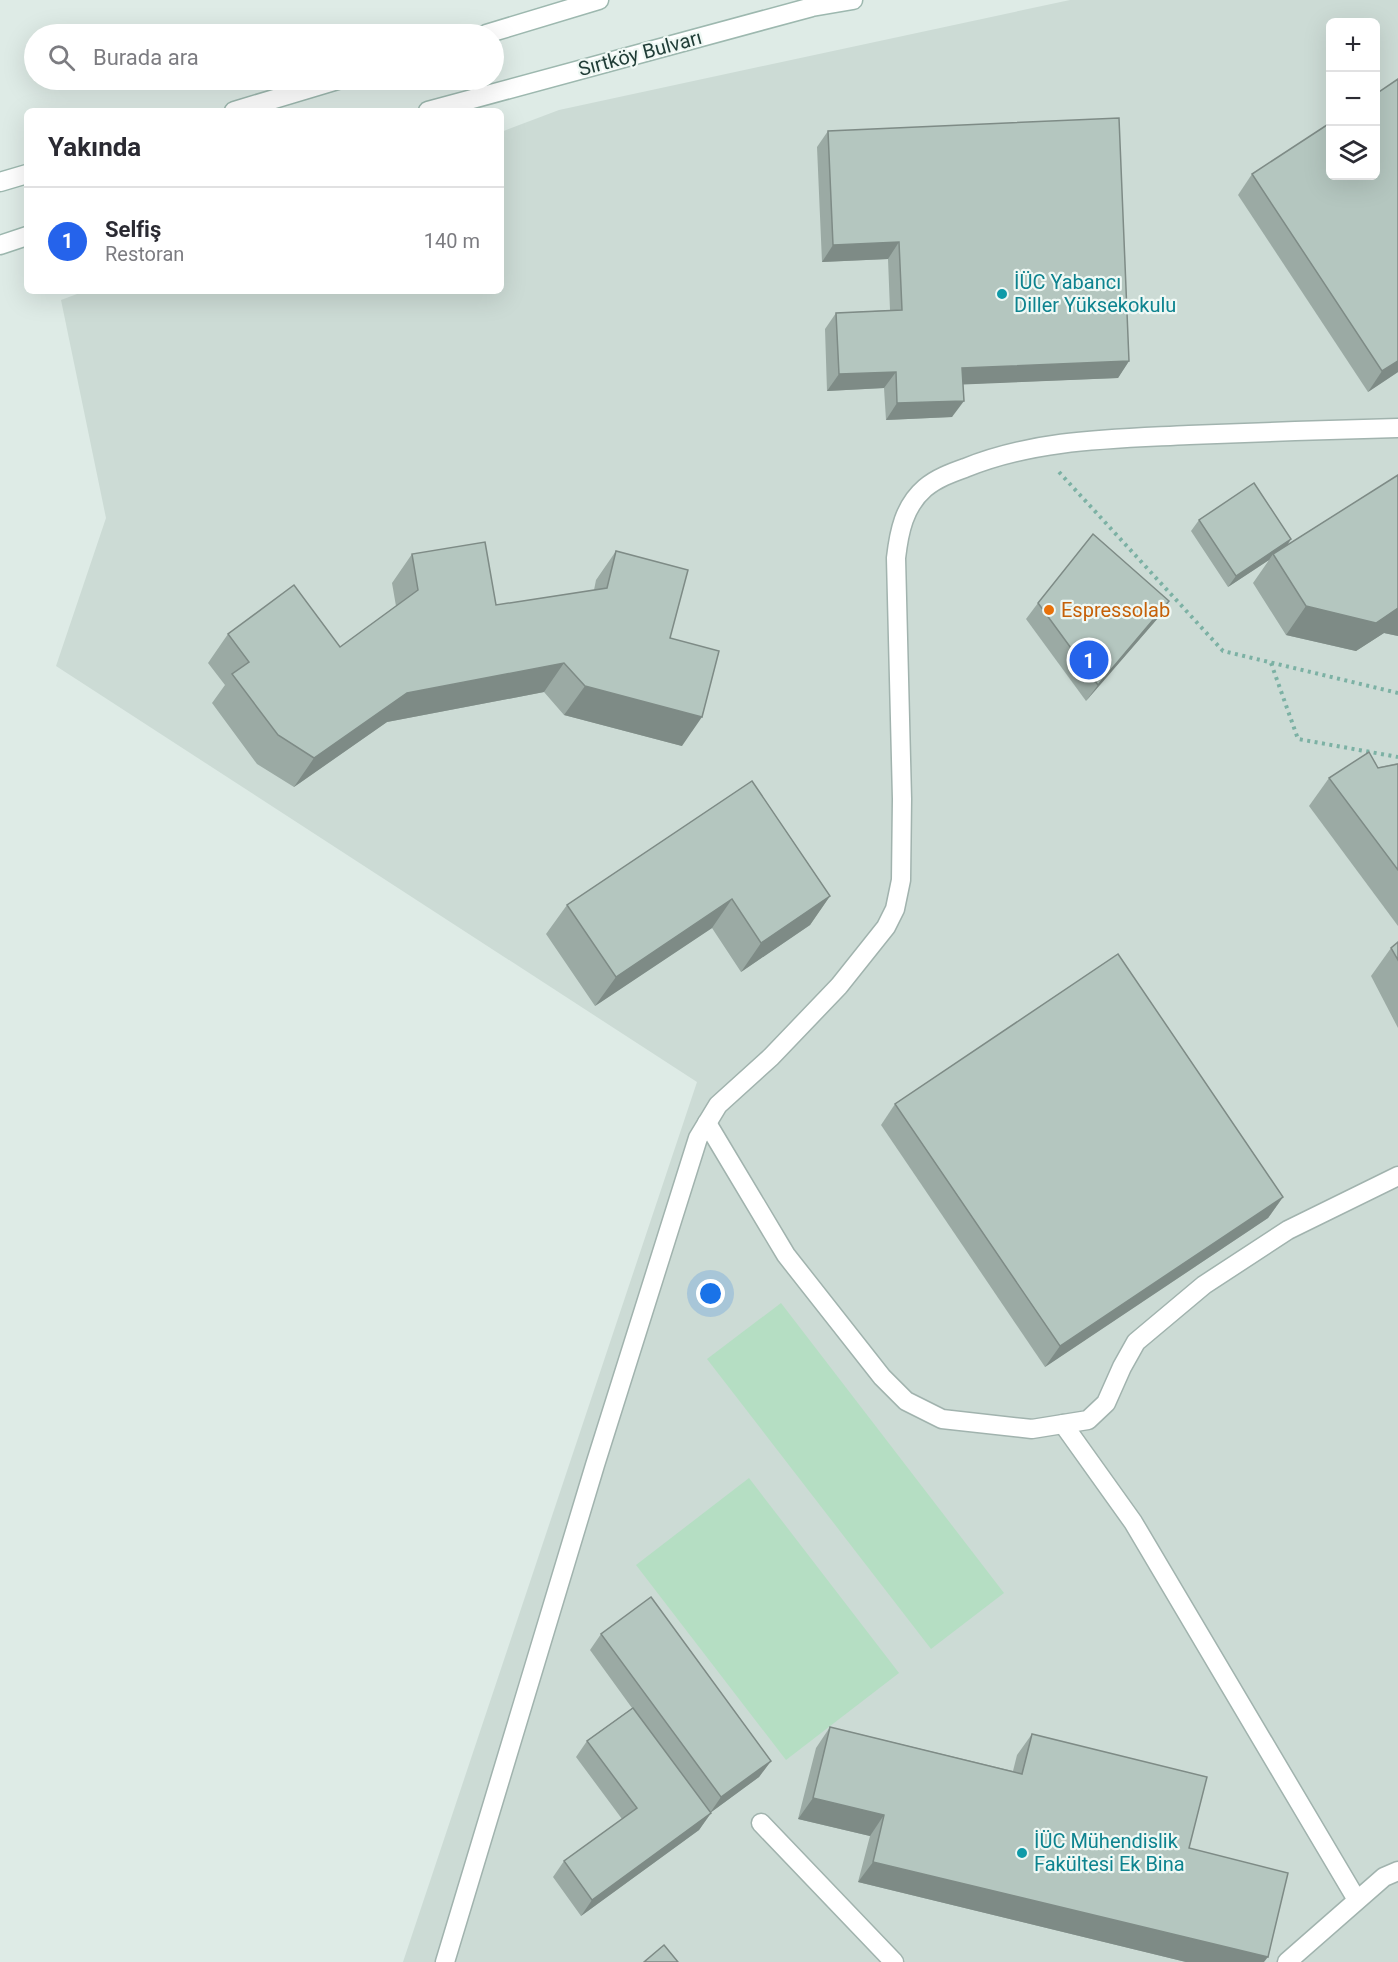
<!DOCTYPE html>
<html lang="tr">
<meta charset="utf-8">
<style>
:root{--surface:#fff;--page:#f7f7f7;--text:#2b2b33;--muted:#7c7c81;--line:#e1e1e2;--accent:#2563eb}
body{margin:0;font-family:Roboto,sans-serif;background:var(--page);color:var(--text)}
.controls{position:absolute;right:18px;top:18px;display:grid;overflow:hidden;border-radius:9px;box-shadow:0 6px 24px #0002}
.controls button{width:54px;height:54px;display:grid;place-items:center;padding:0;border:0;border-bottom:2px solid var(--line);background:var(--surface);color:var(--text);font:30px sans-serif}
.you{position:absolute;left:711px;top:1294px;width:21px;height:21px;margin:-15px;border:4px solid #fff;border-radius:50%;background:#1a73e8;box-shadow:0 0 0 9px #1a73e833}
.badge{display:grid;place-items:center;width:39px;height:39px;border-radius:50%;background:var(--accent);color:#fff;font-size:20px;font-weight:700}
.pin{position:absolute;translate:-50% -50%;border:3px solid #fff;box-shadow:0 2px 6px #0006}
.list{margin:0;padding:0;list-style:none}
h2{display:flex;justify-content:space-between;align-items:center;height:78px;margin:0;padding:0 24px;font-size:26px}
h2 small{font-size:20px;font-weight:400;color:var(--muted)}
.list li{display:grid;grid-template-columns:39px 1fr auto;gap:18px;align-items:center;box-sizing:border-box;height:108px;padding:0 24px;border-top:2px solid var(--line)}
.list b{display:block;font-size:22px;white-space:nowrap}
.list p{margin:0;font-size:20px;white-space:nowrap;color:var(--muted)}
.list em{font-size:20px;font-style:normal;color:var(--muted)}
.icon{flex:none;width:33px;height:33px;fill:none;stroke:currentColor;stroke-width:2;stroke-linecap:round;stroke-linejoin:round}
.map{position:relative;flex:none;width:1398px;height:1962px;overflow:hidden}
.search{position:absolute;background:var(--surface);box-shadow:0 6px 24px #0002;left:24px;top:24px;width:480px;height:66px;display:flex;align-items:center;gap:15px;box-sizing:border-box;padding:0 21px;border-radius:33px;color:var(--muted);font-size:22px}
.panel{position:absolute;background:var(--surface);box-shadow:0 6px 24px #0002;left:24px;top:108px;width:480px;height:186px;border-radius:9px}
.map>svg:first-child{display:block}
</style>
<div class="map">
<svg width="1398" height="1962" viewBox="0 0 1398 1962">
<rect width="100%" height="100%" fill="#deebe6"/>
<path fill="#ccdbd5" fill-rule="evenodd" d="M 1070,0 L 1398,0 L 1398,1962 L 403,1962 L 697,1082 L 56,666 L 106,518 L 61,300 L 85,291 L 501,291 L 501,132 L 559,110 ZM 1330,22 L 1376,22 L 1376,176 L 1330,176 Z"/>
<g fill="#b5dec3">
<path d="M 781,1303 L 1004,1593 L 931,1649 L 707,1359 Z"/>
<path d="M 749,1478 L 899,1673 L 786,1760 L 636,1565 Z"/>
</g>
<g fill="none" stroke-linecap="round" stroke-linejoin="round">
<g stroke="#a1b3ae" stroke-width="21">
<g id="service">
<path d="M 707,1123 L 786,1255 L 882,1377 L 906,1401 L 942,1419 L 1032,1429 L 1088,1420 L 1106,1403 L 1122,1367 L 1136,1342 L 1204,1285 L 1288,1230 L 1398,1176"/>
<path d="M 1063,1424 L 1133,1522 L 1357,1900"/>
<path d="M 761,1823 L 894,1962"/>
<path d="M 445,1962 L 595,1465 L 698,1138 L 718,1105 L 771,1057 L 839,986 L 886,927 L 895,909 L 901,880 L 902,799 L 896,558 C 899,532 904,506 925,488 C 937,478 951,473 965,468 C 1036,439 1113,439 1189,435 C 1259,432 1328,430 1398,428"/>
<path d="M 1287,1962 L 1384,1877 L 1398,1871"/>
</g>
</g>
<g stroke="#9db8af" stroke-width="21">
<g id="secondary">
<path d="M 486,34 L 599,0"/>
<path d="M 234,111 L 338,80"/>
<path d="M 428,111 L 812,7 L 853,0"/>
<path d="M 0,182 L 27,174"/>
<path d="M 0,245 L 27,236"/>
</g>
</g>
<g stroke="#7cb1a4" stroke-width="4" stroke-dasharray="3 4.5" stroke-linecap="butt">
<path d="M 1059,472 L 1223,651 L 1398,693"/>
<path d="M 1271,663 L 1298,739 L 1398,757"/>
</g>
<use href="#service" stroke="#fff" stroke-width="18"/>
<use href="#secondary" stroke="#fff" stroke-width="18"/>
</g>
<g fill="#9baaa4">
<path d="M 828,131 L 1129,361 L 1118,378 L 963,384 L 952,417 L 886,420 L 884,388 L 827,391 L 825,329 L 836,313 L 890,310 L 888,259 L 822,262 L 817,147 Z"/>
<path d="M 1252,174 L 1398,372 L 1368,392 L 1238,195 Z"/>
<path d="M 1398,475 L 1398,636 L 1384,633 L 1356,651 L 1286,635 L 1253,583 L 1269,560 L 1228,587 L 1191,531 L 1199,520 L 1291,539 L 1287,545 Z"/>
<path d="M 616,551 L 670,638 L 682,746 L 564,715 L 544,692 L 387,722 L 294,787 L 257,764 L 212,703 L 225,685 L 208,663 L 228,634 L 340,647 L 396,606 L 392,583 L 412,554 L 496,605 L 594,590 L 596,580 Z"/>
<path d="M 1038,603 L 1158,618 L 1086,701 L 1026,619 Z"/>
<path d="M 1398,763 L 1398,926 L 1309,806 L 1329,778 Z"/>
<path d="M 752,781 L 830,896 L 810,925 L 741,972 L 712,928 L 595,1006 L 546,934 L 567,905 Z"/>
<path d="M 1398,942 L 1398,1028 L 1371,976 L 1391,948 Z"/>
<path d="M 895,1104 L 1283,1197 L 1268,1218 L 1045,1367 L 881,1125 Z"/>
<path d="M 601,1634 L 771,1761 L 759,1777 L 710,1813 L 711,1813 L 699,1830 L 581,1916 L 553,1877 L 564,1861 L 622,1819 L 576,1757 L 587,1741 L 632,1708 L 590,1650 Z"/>
<path d="M 830,1727 L 1013,1771 L 1017,1755 L 1032,1734 L 1189,1848 L 1264,1962 L 1186,1962 L 858,1882 L 870,1836 L 798,1819 L 816,1748 Z"/>
</g>
<g fill="#7e8b86">
<path d="M 899,242 L 888,259 L 822,262 L 833,245 Z"/>
<path d="M 1129,361 L 1118,378 L 951,385 L 962,368 Z"/>
<path d="M 1398,361 L 1398,372 L 1368,392 L 1382,371 Z"/>
<path d="M 896,372 L 884,388 L 827,391 L 839,374 Z"/>
<path d="M 964,401 L 952,417 L 886,420 L 897,403 Z"/>
<path d="M 1291,539 L 1284,550 L 1273,554 L 1269,560 L 1228,587 L 1236,576 Z"/>
<path d="M 1169,601 L 1158,618 L 1086,701 L 1098,685 Z"/>
<path d="M 1306,606 L 1398,608 L 1398,636 L 1384,633 L 1356,651 L 1286,635 Z"/>
<path d="M 564,663 L 544,692 L 387,722 L 294,787 L 314,758 L 407,693 Z"/>
<path d="M 585,686 L 702,717 L 682,746 L 564,715 Z"/>
<path d="M 830,896 L 810,925 L 741,972 L 761,943 Z"/>
<path d="M 732,899 L 712,928 L 595,1006 L 616,977 Z"/>
<path d="M 1283,1197 L 1268,1218 L 1045,1367 L 1060,1346 Z"/>
<path d="M 771,1761 L 759,1777 L 710,1813 L 721,1797 Z"/>
<path d="M 813,1798 L 884,1815 L 870,1836 L 798,1819 Z"/>
<path d="M 711,1813 L 699,1830 L 581,1916 L 592,1900 Z"/>
<path d="M 873,1862 L 1268,1957 L 1264,1962 L 1186,1962 L 858,1882 Z"/>
</g>
<g fill="#b4c6bf" stroke="#7e8b86" stroke-width="1.5">
<path d="M 1398,79 L 1398,361 L 1382,371 L 1252,174 L 1330,123 L 1330,176 L 1376,176 L 1376,94 Z"/>
<path d="M 1119,118 L 1129,361 L 962,368 L 964,401 L 897,403 L 896,372 L 839,374 L 836,313 L 902,310 L 899,242 L 833,245 L 828,131 Z"/>
<path d="M 1398,475 L 1398,608 L 1376,623 L 1306,606 L 1273,554 Z"/>
<path d="M 1254,483 L 1291,539 L 1236,576 L 1199,520 Z"/>
<path d="M 1093,534 L 1169,601 L 1098,685 L 1038,603 Z"/>
<path d="M 485,542 L 496,605 L 607,588 L 616,551 L 688,570 L 670,638 L 719,651 L 702,717 L 585,686 L 564,663 L 407,693 L 314,758 L 278,735 L 232,674 L 249,662 L 228,634 L 294,585 L 340,647 L 418,590 L 412,554 Z"/>
<path d="M 1369,752 L 1378,768 L 1398,764 L 1398,870 L 1329,778 Z"/>
<path d="M 752,781 L 830,896 L 761,943 L 732,899 L 616,977 L 567,905 Z"/>
<path d="M 1398,942 L 1398,960 L 1391,948 Z"/>
<path d="M 1118,954 L 1283,1197 L 1060,1346 L 895,1104 Z"/>
<path d="M 651,1597 L 771,1761 L 721,1797 L 601,1634 Z"/>
<path d="M 633,1708 L 711,1813 L 592,1900 L 564,1861 L 637,1808 L 587,1741 Z"/>
<path d="M 830,1727 L 1022,1774 L 1032,1734 L 1207,1777 L 1189,1848 L 1288,1873 L 1268,1957 L 873,1862 L 884,1815 L 813,1798 Z"/>
<path d="M 664,1945 L 678,1962 L 644,1962 Z"/>
</g>
<g fill="#0f9aa8" stroke="#eff8f4" stroke-width="2">
<circle cx="1002" cy="294" r="6"/>
<circle cx="1022" cy="1853" r="6"/>
</g>
<circle fill="#e8710a" stroke="#eff8f4" stroke-width="2" cx="1049" cy="610" r="6"/>
<g text-anchor="middle" stroke-width="4.5" stroke-linejoin="round" paint-order="stroke">
<g font-size="20" fill="#1f3c36" stroke="#eff8f4">
<text transform="translate(640 53) rotate(-15)" y="7">Sırtköy Bulvarı</text>
</g>
<g font-size="20" fill="#0d838f" stroke="#eff8f4" text-anchor="start">
<text x="1014" y="289">İÜC Yabancı<tspan x="1014" dy="23">Diller Yüksekokulu</tspan></text>
<text x="1034" y="1848">İÜC Mühendislik<tspan x="1034" dy="23">Fakültesi Ek Bina</tspan></text>
</g>
<g font-size="20" fill="#c56008" stroke="#eff8f4" text-anchor="start">
<text x="1061" y="617">Espressolab</text>
</g>
</g>
</svg>
<div class="controls">
<button>+</button>
<button>−</button>
<button><svg class="icon" aria-label="layers" viewBox="0 0 24 24"><path d="M12 4l9 5-9 5-9-5zM3 14l9 5 9-5"/></svg></button>
</div>
<div class="you"></div>
<div class="pin badge" style="left:1089px;top:660px">1</div>
<div class="search"><svg class="icon" aria-label="search" viewBox="0 0 24 24"><circle cx="10" cy="10" r="6"/><path d="M15 15l6 6"/></svg>Burada ara</div>
<section class="panel">
<h2>Yakında<small></small></h2>
<ul class="list">
<li><span class="badge">1</span><div><b>Selfiş</b><p>Restoran</p></div><em>140 m</em></li>
</ul>
</section>
</div>
